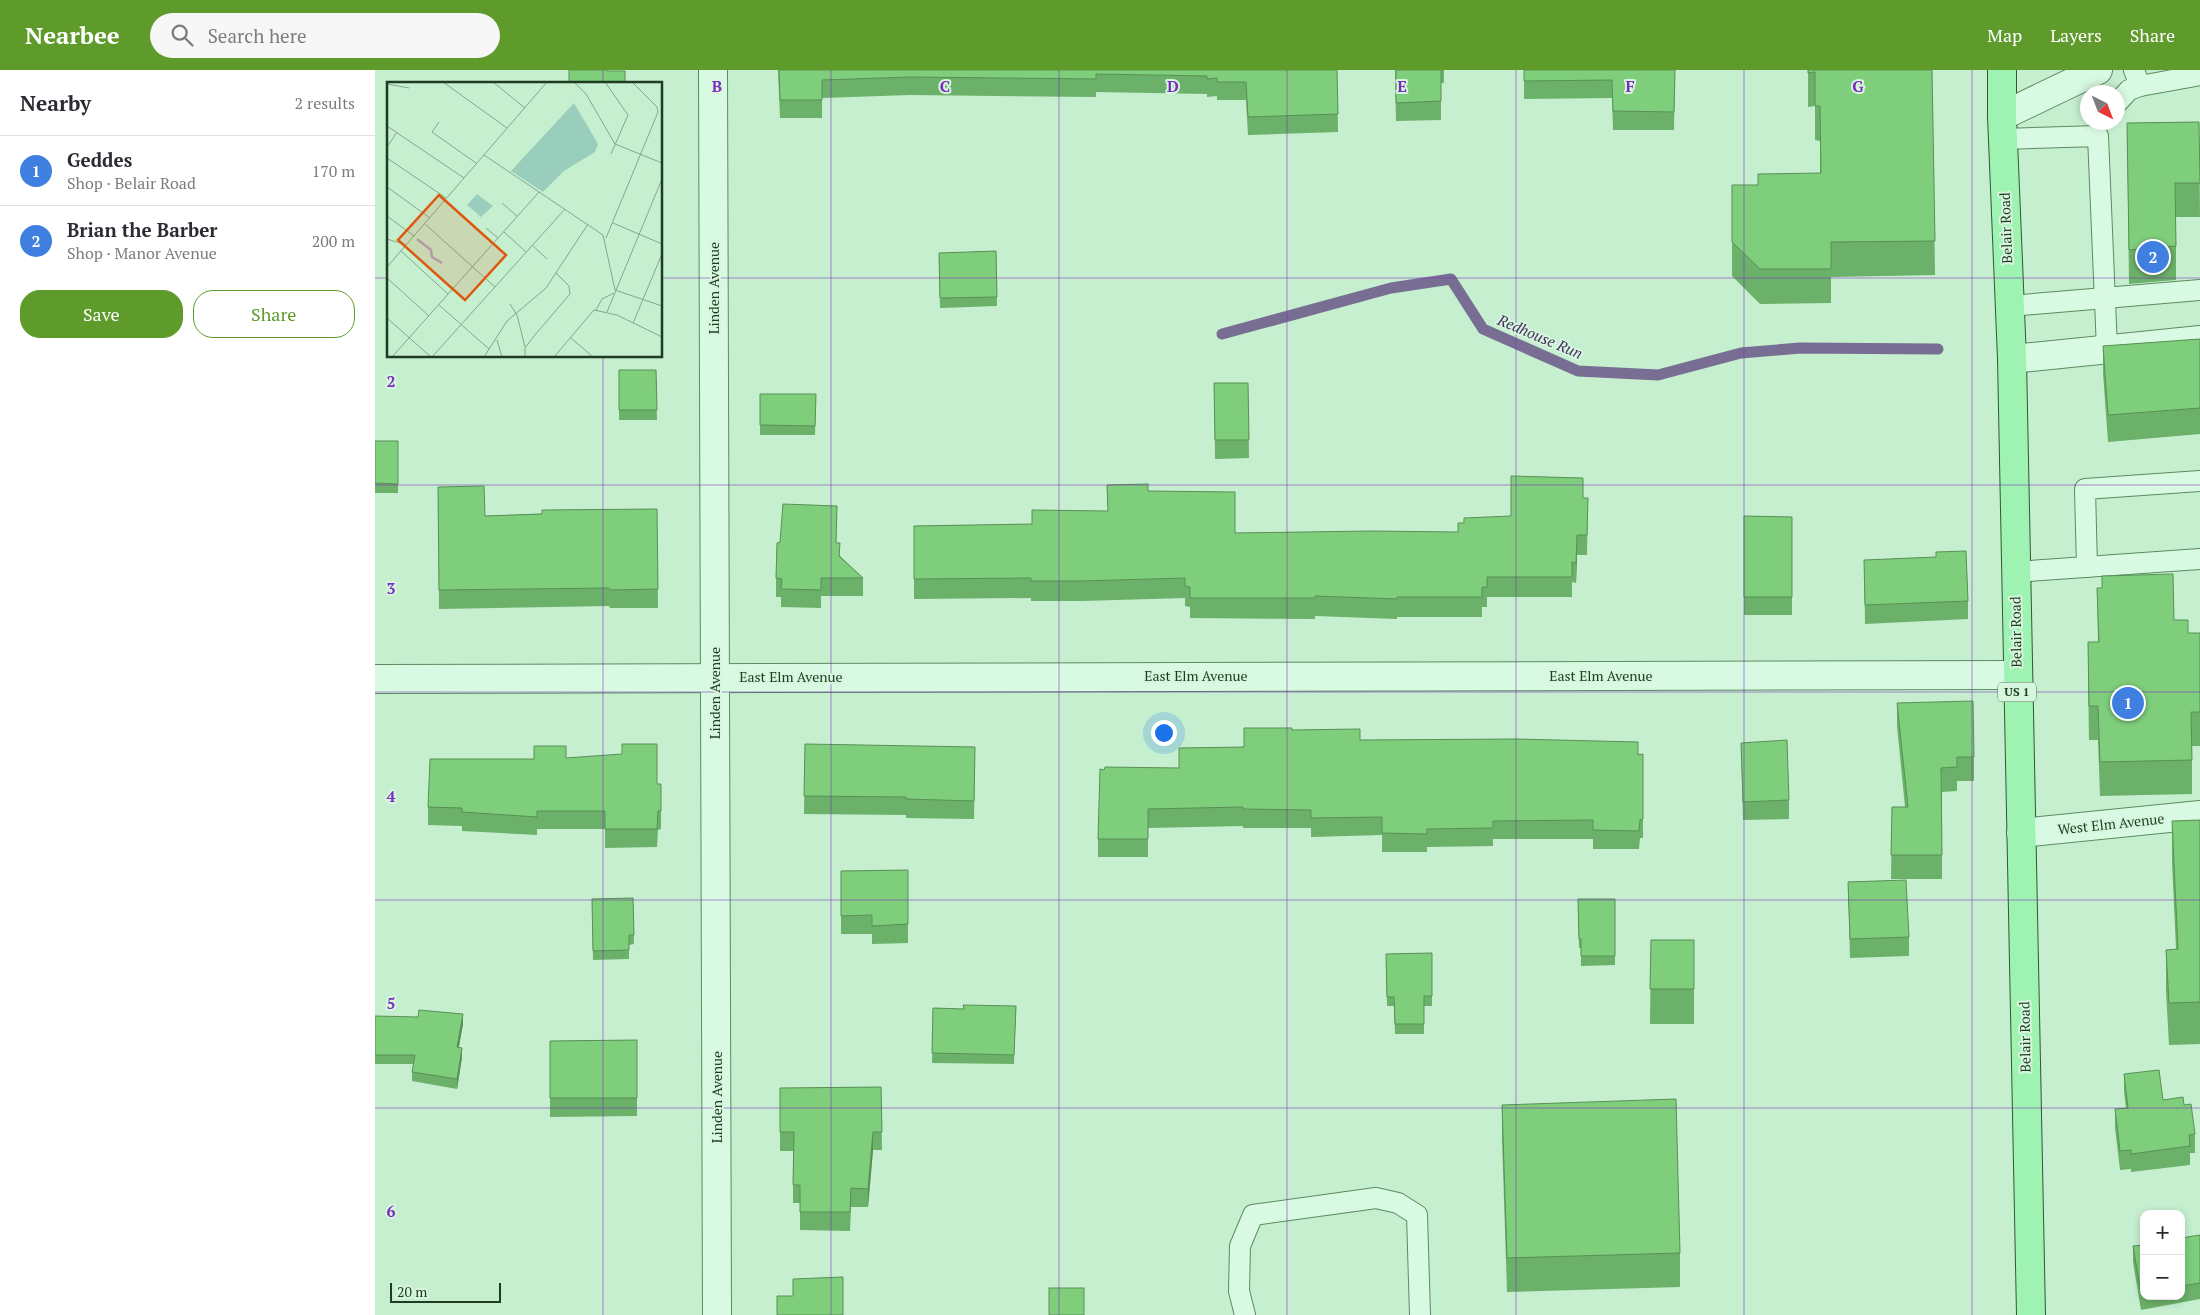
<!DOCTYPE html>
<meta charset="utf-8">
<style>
:root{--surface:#fff;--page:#f7f7f7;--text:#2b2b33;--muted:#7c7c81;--line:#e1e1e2;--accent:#5e9b2a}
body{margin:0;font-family:"PT Serif",serif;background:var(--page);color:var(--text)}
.controls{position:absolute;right:15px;bottom:15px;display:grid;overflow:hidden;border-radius:10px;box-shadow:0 2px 8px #0003}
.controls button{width:45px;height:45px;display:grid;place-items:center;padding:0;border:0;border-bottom:1px solid var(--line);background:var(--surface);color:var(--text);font:25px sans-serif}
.compass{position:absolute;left:1705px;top:15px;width:45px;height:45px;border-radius:50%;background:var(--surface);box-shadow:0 2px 8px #0003;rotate:138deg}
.scale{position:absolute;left:15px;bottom:12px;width:111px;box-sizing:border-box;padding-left:5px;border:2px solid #1f3b20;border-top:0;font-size:14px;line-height:18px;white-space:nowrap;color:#1f3b20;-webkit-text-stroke:4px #d6f6de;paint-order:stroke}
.you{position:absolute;left:788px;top:662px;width:18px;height:18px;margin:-12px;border:4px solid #fff;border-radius:50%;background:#1a73e8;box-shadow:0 0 0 8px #1a73e833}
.badge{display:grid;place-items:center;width:32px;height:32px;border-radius:50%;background:var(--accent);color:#fff;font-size:16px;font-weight:700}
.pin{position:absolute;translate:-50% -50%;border:2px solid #fff;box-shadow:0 1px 5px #0006}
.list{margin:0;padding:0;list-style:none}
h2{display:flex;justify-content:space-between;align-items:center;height:65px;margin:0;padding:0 20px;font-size:21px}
h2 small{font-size:16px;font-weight:400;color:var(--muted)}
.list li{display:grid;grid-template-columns:32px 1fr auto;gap:15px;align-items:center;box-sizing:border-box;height:70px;padding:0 20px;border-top:1px solid var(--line)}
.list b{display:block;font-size:19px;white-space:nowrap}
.list p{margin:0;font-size:16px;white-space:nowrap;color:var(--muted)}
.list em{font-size:16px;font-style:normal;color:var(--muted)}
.actions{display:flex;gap:10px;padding:15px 20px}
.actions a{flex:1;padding:11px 0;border:1px solid var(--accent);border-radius:20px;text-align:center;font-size:18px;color:var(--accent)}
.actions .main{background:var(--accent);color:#fff}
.icon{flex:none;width:28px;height:28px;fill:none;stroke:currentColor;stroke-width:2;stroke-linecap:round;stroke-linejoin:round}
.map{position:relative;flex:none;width:1825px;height:1245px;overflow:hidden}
header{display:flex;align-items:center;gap:30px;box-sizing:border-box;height:70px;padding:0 25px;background:var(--accent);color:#fff}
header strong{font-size:24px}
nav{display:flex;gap:28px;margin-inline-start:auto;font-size:18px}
.search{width:350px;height:45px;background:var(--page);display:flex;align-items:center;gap:12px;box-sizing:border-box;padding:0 18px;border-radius:28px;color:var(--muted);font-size:19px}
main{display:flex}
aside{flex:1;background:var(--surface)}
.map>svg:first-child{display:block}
</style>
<header>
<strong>Nearbee</strong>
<div class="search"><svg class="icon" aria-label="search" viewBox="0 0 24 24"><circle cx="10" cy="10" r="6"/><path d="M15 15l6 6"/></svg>Search here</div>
<nav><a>Map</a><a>Layers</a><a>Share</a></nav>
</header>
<main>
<aside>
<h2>Nearby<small>2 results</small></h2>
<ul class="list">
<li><span class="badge" style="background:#3f7fe0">1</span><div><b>Geddes</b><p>Shop · Belair Road</p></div><em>170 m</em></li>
<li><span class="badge" style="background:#3f7fe0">2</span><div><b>Brian the Barber</b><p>Shop · Manor Avenue</p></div><em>200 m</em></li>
</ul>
<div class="actions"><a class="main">Save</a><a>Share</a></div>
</aside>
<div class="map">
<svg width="1825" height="1245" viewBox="0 0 1825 1245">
<rect width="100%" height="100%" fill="#c6efd0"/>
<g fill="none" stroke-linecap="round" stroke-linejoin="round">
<path stroke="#786d92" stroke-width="11" d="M 847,264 L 1016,218 L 1076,209 L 1108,259 L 1203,301 L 1283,305 L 1366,283 L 1425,278 L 1563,279"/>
<g stroke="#5b8b5f" stroke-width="22">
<g id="service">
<path d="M 1765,16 L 1825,5"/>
<path d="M 1742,33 L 1754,20 L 1765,16 L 1759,0"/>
<path d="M 1628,69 L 1723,66 L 1732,279"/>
<path d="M 1635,236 L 1825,220"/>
<path d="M 1712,497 L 1710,419 L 1825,411"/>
<path d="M 1640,502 L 1825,489"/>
<path d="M 870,1245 L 864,1221 L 865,1176 L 878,1145 L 1001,1128 L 1023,1133 L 1042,1145 L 1045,1245"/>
</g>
</g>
<g stroke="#5b8b5f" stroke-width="30">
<g id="minor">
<path d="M 338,0 L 342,1245"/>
<path d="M 1627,46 L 1723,0"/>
<path d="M 1637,289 L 1825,270"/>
<path d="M 0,609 L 1642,605"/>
<path d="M 1646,763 L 1825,745"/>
</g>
</g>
<g stroke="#2f5930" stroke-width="30">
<path id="primary" d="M 1627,0 L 1627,46 L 1637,289 L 1656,1245"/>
</g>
<use href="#service" stroke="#d9fae2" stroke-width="20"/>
<use href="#minor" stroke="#d9fae2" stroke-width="28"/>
<use href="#primary" stroke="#9ef2b2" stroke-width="28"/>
</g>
<g fill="#6cb16a">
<path d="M 403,0 L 962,0 L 963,62 L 873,65 L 871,30 L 842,30 L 842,26 L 832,27 L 832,24 L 721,22 L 721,27 L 535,25 L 447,28 L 447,48 L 405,48 Z"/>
<path d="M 1020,0 L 1069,0 L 1069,13 L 1066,13 L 1066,50 L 1021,51 Z"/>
<path d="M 1149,0 L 1300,0 L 1299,60 L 1238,60 L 1237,28 L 1149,29 Z"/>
<path d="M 1433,0 L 1557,0 L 1560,205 L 1456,207 L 1456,233 L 1385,234 L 1357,206 L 1357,115 L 1383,115 L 1445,103 L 1445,71 L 1440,70 L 1440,36 L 1433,37 Z"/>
<path d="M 1824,52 L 1825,147 L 1801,147 L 1801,210 L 1754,214 L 1752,53 Z"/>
<path d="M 621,181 L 622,236 L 565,238 L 564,183 Z"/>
<path d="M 1825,269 L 1825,364 L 1733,372 L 1728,303 L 1728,276 Z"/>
<path d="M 244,300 L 281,300 L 282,350 L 244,350 Z"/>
<path d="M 839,313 L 873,313 L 874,388 L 840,389 Z"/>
<path d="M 385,324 L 441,324 L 440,365 L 385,365 Z"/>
<rect x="0" y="371" width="23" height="52"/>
<path d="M 732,415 L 773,421 L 860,463 L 1083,462 L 1089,453 L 1136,446 L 1208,428 L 1213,428 L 1212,485 L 1202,485 L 1201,513 L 1197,512 L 1197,527 L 1112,527 L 1112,537 L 1107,537 L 1107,547 L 1022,547 L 1022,549 L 940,546 L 940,549 L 815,548 L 815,537 L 810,536 L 810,528 L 707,531 L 656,531 L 656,528 L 539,529 L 539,456 L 657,454 L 733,441 Z"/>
<path d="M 63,417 L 110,446 L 282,439 L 283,538 L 235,538 L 234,536 L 64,539 Z"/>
<path d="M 462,436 L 461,473 L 465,486 L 488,508 L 488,526 L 446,526 L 446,538 L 406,537 L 406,527 L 401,527 L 401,508 L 405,472 Z"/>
<path d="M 1369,446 L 1417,447 L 1417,545 L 1369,545 Z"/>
<path d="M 1489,490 L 1593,531 L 1593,549 L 1490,554 Z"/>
<path d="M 1722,518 L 1799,550 L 1813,563 L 1825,563 L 1825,676 L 1817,676 L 1817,724 L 1725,726 L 1723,670 L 1714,670 L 1713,606 L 1713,572 L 1723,572 Z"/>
<path d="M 1522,633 L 1599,687 L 1599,711 L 1582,711 L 1582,721 L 1567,722 L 1567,809 L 1516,809 L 1517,737 L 1530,737 L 1522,656 Z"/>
<path d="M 917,660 L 985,670 L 1268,684 L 1268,768 L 1265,768 L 1264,779 L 1218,779 L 1218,769 L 1118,769 L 1118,776 L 1052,777 L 1052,782 L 1007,782 L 1007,765 L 936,767 L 936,758 L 868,758 L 868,756 L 773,758 L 773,787 L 723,787 L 723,769 L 729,700 L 804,698 Z"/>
<path d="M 1366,673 L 1414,730 L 1414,749 L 1368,750 Z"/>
<path d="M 430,674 L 600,695 L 599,749 L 531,748 L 531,745 L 429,744 Z"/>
<path d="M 191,688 L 282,714 L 286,714 L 286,759 L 283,760 L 282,777 L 230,778 L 230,759 L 162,759 L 162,765 L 87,761 L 87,756 L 53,755 L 53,737 L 159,689 Z"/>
<path d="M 1825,750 L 1825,974 L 1794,975 L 1791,922 L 1791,880 L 1801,879 L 1797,793 L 1797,751 Z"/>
<path d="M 533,800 L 533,873 L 497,874 L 497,864 L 466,864 L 466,801 Z"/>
<path d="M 1473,812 L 1534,867 L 1534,886 L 1475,888 Z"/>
<path d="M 258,828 L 259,874 L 254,875 L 254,889 L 218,890 L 217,829 Z"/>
<path d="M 1203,829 L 1240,829 L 1240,895 L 1206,896 L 1206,878 L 1204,878 Z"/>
<path d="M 1276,870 L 1319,870 L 1319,954 L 1275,954 Z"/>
<path d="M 1057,883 L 1057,936 L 1049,936 L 1049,964 L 1020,964 L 1019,936 L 1012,936 L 1011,884 Z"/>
<path d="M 641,936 L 639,994 L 557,993 L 558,938 L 588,939 Z"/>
<path d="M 0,946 L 88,954 L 84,977 L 87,987 L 82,1019 L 37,1011 L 37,1002 L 39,994 L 0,994 Z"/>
<path d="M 262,970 L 262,1046 L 175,1047 L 175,971 Z"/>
<path d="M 1749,1004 L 1788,1030 L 1809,1035 L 1820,1064 L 1820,1083 L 1815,1083 L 1815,1095 L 1756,1102 L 1756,1099 L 1745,1100 L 1740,1058 L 1740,1039 L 1751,1038 L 1749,1022 Z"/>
<path d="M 506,1017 L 507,1080 L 498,1080 L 493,1137 L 476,1137 L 475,1161 L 425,1160 L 425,1133 L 418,1133 L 418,1081 L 405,1081 L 405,1018 Z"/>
<path d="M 1127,1035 L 1305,1183 L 1305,1217 L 1132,1222 L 1127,1069 Z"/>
<path d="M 1825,1165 L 1825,1229 L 1766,1240 L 1758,1192 L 1758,1176 L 1769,1175 L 1769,1226 L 1806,1226 L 1806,1168 Z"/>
</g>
<g fill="#589056">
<path d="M 1202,465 L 1202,485 L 1201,513 L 1201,493 Z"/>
<path d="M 88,944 L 88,954 L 82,986 L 82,977 Z"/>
<path d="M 87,978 L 87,987 L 82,1019 L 82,1009 Z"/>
<path d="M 498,1062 L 498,1080 L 493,1137 L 493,1119 Z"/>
</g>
<g fill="#7ece7b" stroke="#589056">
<path d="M 194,0 L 232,0 L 232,1 L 250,1 L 250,14 L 194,14 Z"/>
<path d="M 404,0 L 962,0 L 963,44 L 873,47 L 871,12 L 842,12 L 842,8 L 832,9 L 832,6 L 721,4 L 721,9 L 535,7 L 447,10 L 447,30 L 405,30 Z"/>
<path d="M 1021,0 L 1066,0 L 1066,31 L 1021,33 Z"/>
<path d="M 1149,0 L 1300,0 L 1299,42 L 1238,41 L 1237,10 L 1149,11 Z"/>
<path d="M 1433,0 L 1557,0 L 1560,171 L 1456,172 L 1456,199 L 1385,199 L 1357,172 L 1357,115 L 1383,115 L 1383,104 L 1446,103 L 1445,36 L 1440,36 L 1440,2 L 1433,3 Z"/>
<path d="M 1824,52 L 1825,113 L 1800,113 L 1801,176 L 1754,180 L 1752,53 Z"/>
<path d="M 621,181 L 622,227 L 565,228 L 564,183 Z"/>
<path d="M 1825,269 L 1825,338 L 1733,345 L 1728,276 Z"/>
<path d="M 244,300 L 281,300 L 282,340 L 244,340 Z"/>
<path d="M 839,313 L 873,313 L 874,370 L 840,370 Z"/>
<path d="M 385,324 L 441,324 L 440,356 L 385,355 Z"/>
<path d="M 0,371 L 23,371 L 23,414 L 0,413 Z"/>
<path d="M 1136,406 L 1208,408 L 1208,428 L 1213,428 L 1212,465 L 1202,465 L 1201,493 L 1197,492 L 1197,507 L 1112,507 L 1112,517 L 1107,517 L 1107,527 L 1022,527 L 1022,529 L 940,526 L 940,528 L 815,528 L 815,517 L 810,516 L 810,508 L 707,511 L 656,511 L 656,508 L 539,509 L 539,456 L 657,454 L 657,440 L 733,441 L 732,415 L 773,414 L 773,421 L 860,422 L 860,463 L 996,461 L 1083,462 L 1083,453 L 1089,453 L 1089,448 L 1136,446 Z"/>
<path d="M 109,416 L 110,446 L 167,444 L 167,440 L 282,439 L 283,519 L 235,520 L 234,518 L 64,520 L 63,417 Z"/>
<path d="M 408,434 L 462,436 L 461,473 L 465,473 L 464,486 L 488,508 L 446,508 L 446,520 L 406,519 L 407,509 L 401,508 L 402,473 L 405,472 Z"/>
<path d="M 1369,446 L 1417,447 L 1417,527 L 1369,527 Z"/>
<path d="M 1591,481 L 1593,531 L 1490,535 L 1489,490 L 1561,487 L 1561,482 Z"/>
<path d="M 1798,504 L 1799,550 L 1813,550 L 1813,563 L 1825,563 L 1825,642 L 1816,642 L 1817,690 L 1725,692 L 1723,636 L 1714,636 L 1713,572 L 1724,572 L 1722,518 L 1727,518 L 1727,506 Z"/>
<path d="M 1598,631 L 1599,687 L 1582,687 L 1582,697 L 1566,698 L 1567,785 L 1516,785 L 1517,737 L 1533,737 L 1522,633 Z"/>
<path d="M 869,658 L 917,658 L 917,660 L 985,659 L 985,670 L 1141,669 L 1263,672 L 1263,685 L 1268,684 L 1268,749 L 1265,750 L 1264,761 L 1218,760 L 1218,750 L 1118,751 L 1118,758 L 1052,759 L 1052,764 L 1007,763 L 1007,747 L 936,748 L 936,740 L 868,739 L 868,737 L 773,739 L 773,769 L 723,769 L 725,699 L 729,700 L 730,697 L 804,698 L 804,678 L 869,677 Z"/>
<path d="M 1412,670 L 1414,730 L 1368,732 L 1366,673 Z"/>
<path d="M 247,674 L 282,674 L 282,714 L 286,714 L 286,741 L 283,741 L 282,759 L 230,759 L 230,741 L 162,741 L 162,747 L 87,742 L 87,738 L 53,737 L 55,689 L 159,689 L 159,676 L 191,676 L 191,688 L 247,684 Z"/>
<path d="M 430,674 L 600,677 L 599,731 L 531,729 L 531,727 L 429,726 Z"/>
<path d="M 1825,750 L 1825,932 L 1794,933 L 1791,880 L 1803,879 L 1797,751 Z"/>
<path d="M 533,800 L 533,854 L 497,856 L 497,845 L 466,846 L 466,801 Z"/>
<path d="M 1531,810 L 1534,867 L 1475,869 L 1473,812 Z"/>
<path d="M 258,828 L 259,865 L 254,865 L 254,880 L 218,881 L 217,829 Z"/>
<path d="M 1203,829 L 1240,829 L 1240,886 L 1206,886 L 1206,869 L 1204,869 Z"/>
<path d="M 1276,870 L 1319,870 L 1319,919 L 1275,919 Z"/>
<path d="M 1057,883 L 1057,926 L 1049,926 L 1049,954 L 1020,954 L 1019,927 L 1012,927 L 1011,884 Z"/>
<path d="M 588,935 L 641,936 L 639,985 L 557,983 L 558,938 L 589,939 Z"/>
<path d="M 44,940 L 88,944 L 82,977 L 87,978 L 82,1009 L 37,1002 L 40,985 L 0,985 L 0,946 L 43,947 Z"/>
<path d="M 262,970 L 262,1028 L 175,1028 L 175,971 Z"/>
<path d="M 1784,1000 L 1788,1030 L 1808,1027 L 1809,1035 L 1816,1034 L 1820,1064 L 1814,1065 L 1815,1076 L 1756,1084 L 1756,1080 L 1745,1081 L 1740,1039 L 1753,1038 L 1749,1004 Z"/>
<path d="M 506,1017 L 507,1062 L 498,1062 L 493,1119 L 476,1118 L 475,1142 L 425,1142 L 425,1115 L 418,1115 L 419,1062 L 405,1062 L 405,1018 Z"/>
<path d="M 1301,1029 L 1305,1183 L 1132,1188 L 1127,1035 Z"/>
<path d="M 1825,1165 L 1825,1213 L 1806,1216 L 1806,1168 Z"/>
<path d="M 1769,1175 L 1769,1223 L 1766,1223 L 1758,1176 Z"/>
<path d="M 468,1207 L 468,1245 L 402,1245 L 402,1226 L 418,1226 L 418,1209 Z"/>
<rect x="674" y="1218" width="35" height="27"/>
</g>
<path fill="none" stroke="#7b2cbf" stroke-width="1" stroke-opacity="0.55" d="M 228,0 L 228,14M 456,0 L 456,1245M 684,0 L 684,1245M 912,0 L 912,1245M 1141,0 L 1141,1245M 1369,0 L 1369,1245M 1597,0 L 1597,1245M 0,208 L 14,208M 286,208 L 1825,208M 228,286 L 228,1245M 0,415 L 1825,415M 0,622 L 1825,622M 0,830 L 1825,830M 0,1038 L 1825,1038"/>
<g text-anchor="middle" stroke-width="4" stroke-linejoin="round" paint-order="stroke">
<rect fill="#d6f6de" stroke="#567359" stroke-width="1" x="1623" y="612.5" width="38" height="19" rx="4"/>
<g font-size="12" font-weight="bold" fill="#1f3b20">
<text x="1642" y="626">US 1</text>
</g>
<g font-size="14" fill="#1f3b20" stroke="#d6f6de">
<text transform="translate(1631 158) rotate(-92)" y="5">Belair Road</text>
<text transform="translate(339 218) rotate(-90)" y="5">Linden Avenue</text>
<text transform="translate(1641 562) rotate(-91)" y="5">Belair Road</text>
<text x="821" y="611">East Elm Avenue</text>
<text x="1226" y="611">East Elm Avenue</text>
<text x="416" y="612">East Elm Avenue</text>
<text transform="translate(340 623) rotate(-90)" y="5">Linden Avenue</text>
<text transform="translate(1736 754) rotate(-6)" y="5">West Elm Avenue</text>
<text transform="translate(1650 967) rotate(-91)" y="5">Belair Road</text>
<text transform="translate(342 1027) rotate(-90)" y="5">Linden Avenue</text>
</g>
<g font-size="15" font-style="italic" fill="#442e5b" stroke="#d6f6de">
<text transform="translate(1165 267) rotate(23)" y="5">Redhouse Run</text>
</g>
</g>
<g transform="translate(12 12)">
<rect width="275" height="275" fill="#c6efd0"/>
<path d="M 187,21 L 211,62 L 208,70 L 177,89 L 156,110 L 124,89 Z" fill="#99cebc"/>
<path d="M 182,39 L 199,51 L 198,64 L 189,74 L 168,57 ZM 161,62 L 185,78 L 156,105 L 139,91 ZM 90,112 L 106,124 L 94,135 L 80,123 Z" fill="#99cebc"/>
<path fill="none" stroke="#aea7c3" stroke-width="2.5" d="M 30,157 L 44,168 L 45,175 L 55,181"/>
<path fill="none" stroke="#83a78a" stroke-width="1" d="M 56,0 L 120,46M 106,0 L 138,26M 187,0 L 199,12 L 228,62 L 275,81M 218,0 L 241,33 L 224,72M 0,2 L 22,6M 52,40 L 45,50 L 89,81M 0,44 L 77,96M 0,65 L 10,50M 97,73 L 216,153 L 228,208M 0,76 L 59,116M 0,105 L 43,136M 115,121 L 130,134M 0,134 L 27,154M 226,141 L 275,162M 38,142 L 108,205M 99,146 L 111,156M 117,150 L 139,170M 219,156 L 271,30 L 270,25 L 245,0M 0,157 L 19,163M 145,163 L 160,177M 14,169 L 61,212M 0,185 L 160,0M 0,196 L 42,234M 228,208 L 275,224M 123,222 L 130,233 L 138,265M 52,223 L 102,267M 209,228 L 215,217 L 227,211M 220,230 L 275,97M 0,236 L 44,275M 246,241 L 275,172M 184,256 L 206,275M 110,258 L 115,275M 5,275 L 152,110M 45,275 L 178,127M 97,275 L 120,239 L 159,206 L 201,142M 138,275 L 138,266 L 147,254 L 183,212 L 182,204 L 169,191M 167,275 L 207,228 L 230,233 L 275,255"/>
<path fill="#de580d" fill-opacity="0.15" stroke="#de580d" stroke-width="2.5" d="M 52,113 L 119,173 L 78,218 L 11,158 Z"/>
<rect width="275" height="275" fill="none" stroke="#1f3b20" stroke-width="2.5"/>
</g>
<g font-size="16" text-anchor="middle" font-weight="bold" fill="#7b2cbf" stroke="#d6f6de" stroke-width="4" stroke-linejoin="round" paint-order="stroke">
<text x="342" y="22">B</text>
<text x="570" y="22">C</text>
<text x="798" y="22">D</text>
<text x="1027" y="22">E</text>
<text x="1255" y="22">F</text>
<text x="1483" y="22">G</text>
<text x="16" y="317">2</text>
<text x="16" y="524">3</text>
<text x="16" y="732">4</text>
<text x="16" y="939">5</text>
<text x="16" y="1147">6</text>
</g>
</svg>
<div class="controls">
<button>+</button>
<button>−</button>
</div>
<svg class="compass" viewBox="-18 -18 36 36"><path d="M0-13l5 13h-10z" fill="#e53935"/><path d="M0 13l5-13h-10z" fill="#7c7c81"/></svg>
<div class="scale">20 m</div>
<div class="you"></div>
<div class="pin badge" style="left:1753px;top:633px;background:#3f7fe0">1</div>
<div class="pin badge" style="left:1778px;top:187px;background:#3f7fe0">2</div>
</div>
</main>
